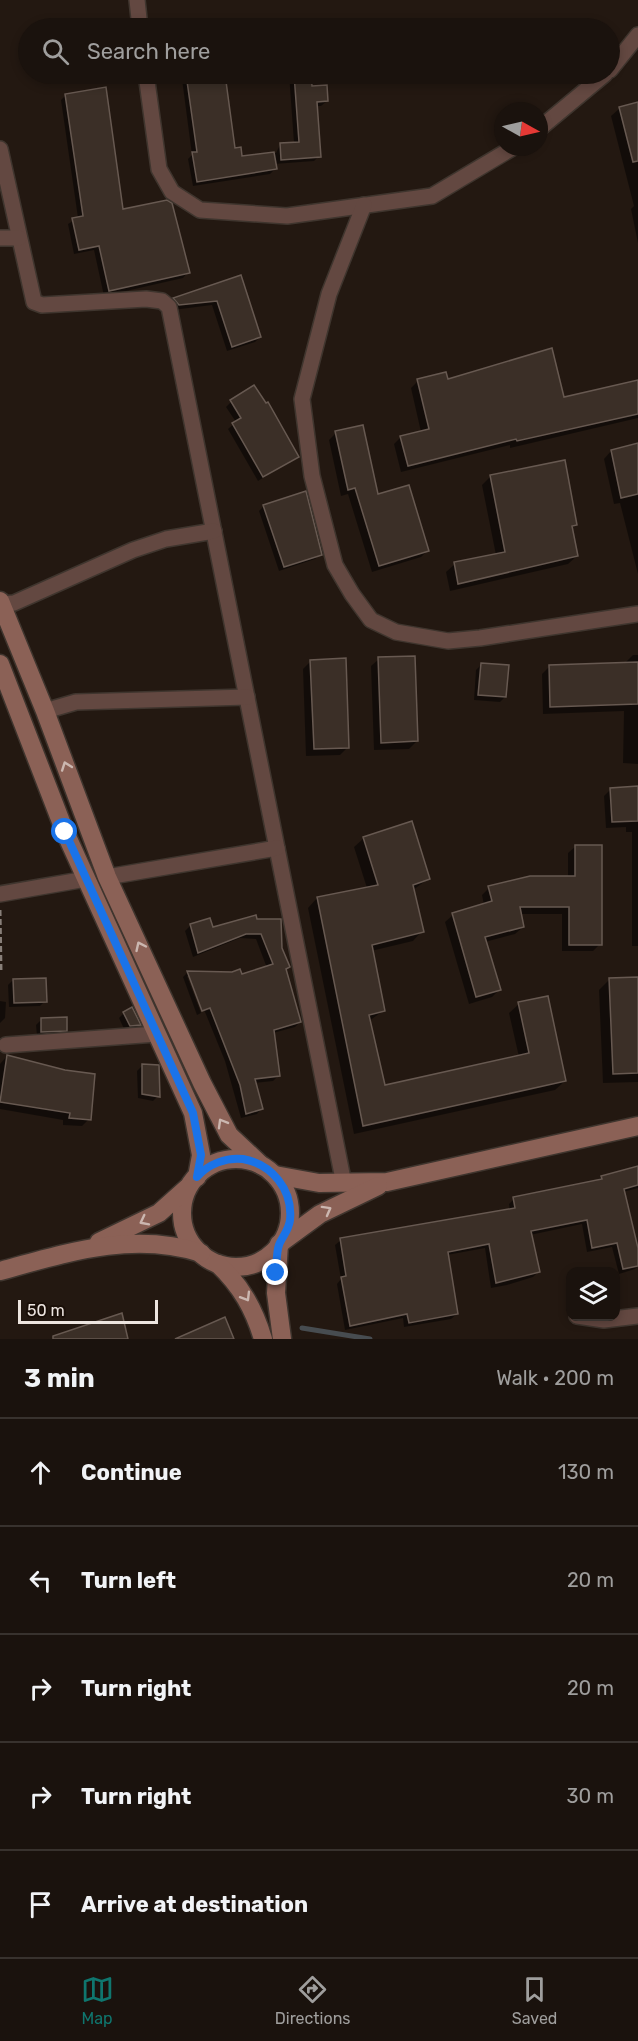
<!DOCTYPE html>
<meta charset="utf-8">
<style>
:root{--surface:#1a120d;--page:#27201b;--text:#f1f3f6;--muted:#9f9e9d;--line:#38322e;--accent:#0f766e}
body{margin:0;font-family:Rubik,sans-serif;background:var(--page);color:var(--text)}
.controls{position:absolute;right:18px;bottom:18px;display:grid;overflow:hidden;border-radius:12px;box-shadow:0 3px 9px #0003}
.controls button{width:54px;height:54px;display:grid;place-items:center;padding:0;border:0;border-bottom:2px solid var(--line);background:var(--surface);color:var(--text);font:30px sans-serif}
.compass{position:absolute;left:494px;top:102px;width:54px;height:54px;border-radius:50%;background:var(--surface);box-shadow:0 3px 9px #0003;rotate:98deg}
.scale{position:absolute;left:18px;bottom:15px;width:140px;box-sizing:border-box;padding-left:6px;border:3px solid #ede5e0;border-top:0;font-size:16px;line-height:21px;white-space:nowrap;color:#ede5e0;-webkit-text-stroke:4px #1a0f08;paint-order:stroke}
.stop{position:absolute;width:18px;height:18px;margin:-14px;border:4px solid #1a73e8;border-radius:50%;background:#fff}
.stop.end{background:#1a73e8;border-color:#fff;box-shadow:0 2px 6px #0008}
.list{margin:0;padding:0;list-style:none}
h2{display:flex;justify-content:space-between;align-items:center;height:78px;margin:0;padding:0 24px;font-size:26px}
h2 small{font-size:20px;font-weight:400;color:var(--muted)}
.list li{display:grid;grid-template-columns:39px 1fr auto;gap:18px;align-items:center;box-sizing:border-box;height:108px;padding:0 24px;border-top:2px solid var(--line)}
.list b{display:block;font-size:22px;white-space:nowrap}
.list em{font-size:20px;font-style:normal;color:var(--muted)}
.icon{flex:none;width:33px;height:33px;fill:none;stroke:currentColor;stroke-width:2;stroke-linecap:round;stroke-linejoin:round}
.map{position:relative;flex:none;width:638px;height:1339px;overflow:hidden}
.search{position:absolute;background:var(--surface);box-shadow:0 3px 9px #0003;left:18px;right:18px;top:18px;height:66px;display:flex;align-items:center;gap:15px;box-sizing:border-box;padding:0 21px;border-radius:33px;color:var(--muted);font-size:22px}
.sheet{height:618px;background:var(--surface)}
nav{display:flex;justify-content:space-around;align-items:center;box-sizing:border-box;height:84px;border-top:2px solid var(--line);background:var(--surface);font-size:16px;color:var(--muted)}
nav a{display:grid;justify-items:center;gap:3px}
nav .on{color:var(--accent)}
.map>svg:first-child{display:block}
</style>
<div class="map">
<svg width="638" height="1339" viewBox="0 0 638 1339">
<rect width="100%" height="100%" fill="#231811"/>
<g fill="#0007">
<path d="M 187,74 L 223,74 L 233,149 L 240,158 L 276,153 L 280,145 L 294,143 L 289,74 L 310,74 L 311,88 L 327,101 L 321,106 L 316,106 L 319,156 L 314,161 L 274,164 L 275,169 L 270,174 L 193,186 L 188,159 L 192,155 L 182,79 Z"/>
<path d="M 66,95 L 121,211 L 188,272 L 183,278 L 104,296 L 94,250 L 74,254 L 68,224 L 78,218 L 61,100 Z"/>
<path d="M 638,103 L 638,243 L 631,209 L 634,206 L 611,116 L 620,108 Z"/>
<path d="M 240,277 L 260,337 L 255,342 L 227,351 L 212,305 L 173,310 L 169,304 L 174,299 Z"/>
<path d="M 418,381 L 447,381 L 563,399 L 638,383 L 638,418 L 510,448 L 510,445 L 401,472 L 394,444 L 401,437 L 421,432 L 411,388 Z"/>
<path d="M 231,402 L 297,456 L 258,481 L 228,429 L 236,422 L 226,407 Z"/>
<path d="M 336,433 L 377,496 L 428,550 L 421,557 L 372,572 L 348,494 L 341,496 L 329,440 Z"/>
<path d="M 638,445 L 638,574 L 620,503 L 614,504 L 604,459 L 611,451 Z"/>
<path d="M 491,476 L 575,524 L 571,529 L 577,556 L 568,564 L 450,591 L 446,572 L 455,564 L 496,555 L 482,485 Z"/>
<path d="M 264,506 L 321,554 L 315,559 L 279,571 L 259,511 Z"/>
<path d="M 633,655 L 638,655 L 638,764 L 623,763 L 624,711 L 543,714 L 542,674 L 549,667 L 625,663 Z"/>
<path d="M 379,659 L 417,741 L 409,749 L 374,750 L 371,666 Z"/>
<path d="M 311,661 L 348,747 L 340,755 L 306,756 L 303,669 Z"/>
<path d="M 481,665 L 505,697 L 500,702 L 474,700 L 476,670 Z"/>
<path d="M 638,788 L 638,946 L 632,946 L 632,832 L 626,832 L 626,827 L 606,828 L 604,796 L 611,789 Z"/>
<path d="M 364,838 L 428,879 L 413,890 L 422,931 L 413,941 L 371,951 L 383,1011 L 369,1021 L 384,1087 L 519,1057 L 509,1013 L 519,1004 L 565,1081 L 555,1090 L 354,1134 L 308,908 L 317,898 L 367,888 L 354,847 Z"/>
<path d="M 576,846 L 600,944 L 593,951 L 562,951 L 562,914 L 520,914 L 523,927 L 515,934 L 485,942 L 499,990 L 492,997 L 469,1004 L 445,922 L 453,915 L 484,905 L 482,895 L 489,888 L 568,878 L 568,853 Z"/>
<path d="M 255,916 L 281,949 L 288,967 L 285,971 L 300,1022 L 295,1027 L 273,1033 L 278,1076 L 273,1081 L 254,1083 L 262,1108 L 257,1114 L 241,1118 L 225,1061 L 205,1012 L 190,976 L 187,976 L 201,1013 L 197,1015 L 183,977 L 188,972 L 241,976 L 267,968 L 256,939 L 240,938 L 193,957 L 185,931 L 190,926 L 209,920 L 212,929 Z"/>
<path d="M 638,978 L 638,1082 L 603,1083 L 599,990 L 609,980 Z"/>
<path d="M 13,980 L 45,1001 L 40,1006 L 9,1007 L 8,985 Z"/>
<path d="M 0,1001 L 6,1002 L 5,1018 L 0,1023 Z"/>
<path d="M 124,1013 L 139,1025 L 134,1030 L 125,1031 L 119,1018 Z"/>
<path d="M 41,1020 L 66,1030 L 60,1035 L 37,1036 L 36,1025 Z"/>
<path d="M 7,1056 L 89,1119 L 82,1126 L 63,1125 L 63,1120 L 0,1109 L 0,1064 Z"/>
<path d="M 142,1066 L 158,1096 L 153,1101 L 138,1098 L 137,1071 Z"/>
<path d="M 638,1168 L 638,1188 L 623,1192 L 638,1255 L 638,1266 L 635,1269 L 619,1274 L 612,1247 L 587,1252 L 582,1224 L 530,1235 L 538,1272 L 533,1277 L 507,1285 L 491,1288 L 485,1248 L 447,1255 L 457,1314 L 451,1319 L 404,1327 L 403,1318 L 345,1330 L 337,1284 L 341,1279 L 335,1245 L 341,1240 L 510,1211 L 509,1204 L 514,1199 L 596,1182 L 601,1177 Z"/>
</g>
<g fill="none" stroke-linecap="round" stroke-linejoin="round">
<path stroke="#474c50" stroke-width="5" d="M 302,1328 L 370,1339"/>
</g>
<g fill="#3b2f27" stroke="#675951" stroke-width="1.5">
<path d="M 186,74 L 225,74 L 235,148 L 241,147 L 242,156 L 274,152 L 277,169 L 197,182 L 192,152 L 197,152 Z"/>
<path d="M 294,74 L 311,74 L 312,86 L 327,85 L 328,101 L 317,102 L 321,157 L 281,160 L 280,143 L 299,142 Z"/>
<path d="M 106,87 L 123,209 L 167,200 L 172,203 L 190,273 L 109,291 L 99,246 L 79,250 L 72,218 L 83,216 L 65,94 Z"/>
<path d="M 638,102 L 638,161 L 633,162 L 619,107 Z"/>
<path d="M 241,275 L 261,337 L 232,347 L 217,301 L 179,305 L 173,298 Z"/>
<path d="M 552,348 L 564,397 L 638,380 L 638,414 L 517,441 L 516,439 L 408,466 L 400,436 L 429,429 L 417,379 L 446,372 L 448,379 Z"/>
<path d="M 254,385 L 266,403 L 268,402 L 299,457 L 263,477 L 232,423 L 241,418 L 230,400 Z"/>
<path d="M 363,425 L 378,494 L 409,485 L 429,551 L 379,566 L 355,488 L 348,490 L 335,431 Z"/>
<path d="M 638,443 L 638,494 L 621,498 L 611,450 Z"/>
<path d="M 565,460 L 577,525 L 572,526 L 578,556 L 458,584 L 454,562 L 505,552 L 490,475 Z"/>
<path d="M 306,491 L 322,555 L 284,567 L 263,505 Z"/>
<path d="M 415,656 L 418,741 L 381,743 L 378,657 Z"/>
<path d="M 346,658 L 349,748 L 314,749 L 310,660 Z"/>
<path d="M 638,662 L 638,704 L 550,707 L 549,665 Z"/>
<path d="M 481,663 L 509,665 L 506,697 L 478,695 Z"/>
<path d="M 638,786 L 638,821 L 612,822 L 610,788 Z"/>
<path d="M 412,821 L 430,879 L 413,885 L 424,932 L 372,945 L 385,1011 L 369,1015 L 385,1085 L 529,1053 L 518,1002 L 548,996 L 566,1081 L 363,1126 L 317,897 L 378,885 L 363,837 Z"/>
<path d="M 575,845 L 602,845 L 602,945 L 569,945 L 569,907 L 520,907 L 524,927 L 485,937 L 501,990 L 476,997 L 452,913 L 492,901 L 488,886 L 530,876 L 575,876 Z"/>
<path d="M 256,915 L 257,919 L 281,919 L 282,948 L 290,967 L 286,969 L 301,1022 L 274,1030 L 280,1076 L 255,1079 L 263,1109 L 246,1114 L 240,1085 L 210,1008 L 202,1011 L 187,971 L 232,972 L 240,969 L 242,974 L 273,964 L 261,934 L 246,934 L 198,953 L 190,924 L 210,918 L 213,927 Z"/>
<path d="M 638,977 L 638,1073 L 613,1074 L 609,978 Z"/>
<path d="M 46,978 L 47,1002 L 14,1003 L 13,979 Z"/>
<path d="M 132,1007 L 141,1025 L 130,1026 L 123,1012 Z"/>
<path d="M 67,1017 L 67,1031 L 41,1032 L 41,1018 Z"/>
<path d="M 7,1055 L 65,1070 L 95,1074 L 91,1120 L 69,1118 L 70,1113 L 0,1102 Z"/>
<path d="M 142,1064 L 159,1065 L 160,1097 L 142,1094 Z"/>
<path d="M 638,1166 L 638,1185 L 624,1189 L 638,1248 L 638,1266 L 623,1269 L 617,1243 L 592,1248 L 587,1220 L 531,1231 L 540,1272 L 496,1283 L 489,1244 L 448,1252 L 458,1314 L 409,1323 L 407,1314 L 350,1326 L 341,1277 L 346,1276 L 340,1238 L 515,1208 L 513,1197 L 602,1179 L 601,1176 Z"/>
<path d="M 122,1313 L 128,1339 L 53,1339 L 53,1336 Z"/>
<path d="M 225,1317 L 234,1339 L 175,1339 Z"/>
</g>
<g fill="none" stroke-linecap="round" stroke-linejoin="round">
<g stroke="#3f352e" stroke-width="18">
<g id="street">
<path d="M 137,0 L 140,28"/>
<path d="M 610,70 L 638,35"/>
<path d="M 146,74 L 159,169 L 172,192 L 200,210 L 287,216 L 432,196 L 514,147"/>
<path d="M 539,129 L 605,74"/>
<path d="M 0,149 L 34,302 L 42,305 L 146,299 L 162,301 L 169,307 L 344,1184"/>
<path d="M 364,205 L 329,294 L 302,399 L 312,476 L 335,565 L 352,594 L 371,620 L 396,632 L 448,641 L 480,638 L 638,614"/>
<path d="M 0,238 L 19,238"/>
<path d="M 1,604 L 14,603 L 133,550 L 166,539 L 214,531"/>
<path d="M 45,711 L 76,702 L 247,697"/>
<path d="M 107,877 L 277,848"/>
<path d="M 0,894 L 86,879"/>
<path d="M 6,1045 L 156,1034"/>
<path d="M 577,1316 L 604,1320 L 638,1316"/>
</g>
</g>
<g stroke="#3f352e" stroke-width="21">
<g id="secondary">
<path d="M 0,601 L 45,711 L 107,877 L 202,1083 L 229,1135 L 261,1165"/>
<path d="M 0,664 L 65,832 L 193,1113 L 201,1155 L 197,1177"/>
<circle cx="236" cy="1213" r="54"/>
<path d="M 275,1175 L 319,1183 L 387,1182 L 638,1126"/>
<path d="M 99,1242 L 159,1213 L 187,1188"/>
<path d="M 218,1264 C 241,1286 254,1309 263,1339"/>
<path d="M 0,1271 C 66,1253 132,1231 201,1253"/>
<path d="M 282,1339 L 276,1293 L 279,1244 L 320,1214 L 378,1186"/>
</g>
</g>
<path stroke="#887f79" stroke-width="3" stroke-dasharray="6 3" stroke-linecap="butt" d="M 0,910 L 1,971"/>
<use href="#street" stroke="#634841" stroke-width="15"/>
<use href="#secondary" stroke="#8b6156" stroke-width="18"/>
</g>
<defs><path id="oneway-chevron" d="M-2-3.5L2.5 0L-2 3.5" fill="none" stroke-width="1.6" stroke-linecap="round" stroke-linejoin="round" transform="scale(1.5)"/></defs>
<g stroke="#cbb7b0">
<use href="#oneway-chevron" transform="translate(66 766) rotate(-110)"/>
<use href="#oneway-chevron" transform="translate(140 946) rotate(-115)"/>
<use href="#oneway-chevron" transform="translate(222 1123) rotate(-120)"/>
<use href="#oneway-chevron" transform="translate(327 1210) rotate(-29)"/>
<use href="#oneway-chevron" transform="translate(144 1221) rotate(153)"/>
<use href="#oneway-chevron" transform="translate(246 1297) rotate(59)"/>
</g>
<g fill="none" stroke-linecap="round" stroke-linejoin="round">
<path stroke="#1a73e8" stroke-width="8" d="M 65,832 L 193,1113 L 201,1155 L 197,1177 C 208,1164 227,1157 243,1159 C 272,1164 293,1190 290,1220 C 289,1230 282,1237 279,1245 C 276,1253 277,1265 276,1273"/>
</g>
</svg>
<div class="controls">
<button><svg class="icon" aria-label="layers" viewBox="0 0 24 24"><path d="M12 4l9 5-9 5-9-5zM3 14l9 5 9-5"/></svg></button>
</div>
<svg class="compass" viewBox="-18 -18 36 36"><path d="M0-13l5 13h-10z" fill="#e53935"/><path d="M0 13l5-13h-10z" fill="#9f9e9d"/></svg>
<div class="scale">50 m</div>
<div class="stop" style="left:65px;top:832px"></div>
<div class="stop end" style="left:276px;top:1273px"></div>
<div class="search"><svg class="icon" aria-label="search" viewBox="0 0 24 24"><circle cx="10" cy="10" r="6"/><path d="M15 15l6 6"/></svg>Search here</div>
</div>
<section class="sheet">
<h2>3 min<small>Walk · 200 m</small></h2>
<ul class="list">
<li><svg class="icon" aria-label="ahead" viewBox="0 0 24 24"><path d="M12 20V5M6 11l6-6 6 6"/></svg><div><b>Continue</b></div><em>130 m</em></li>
<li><svg class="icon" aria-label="left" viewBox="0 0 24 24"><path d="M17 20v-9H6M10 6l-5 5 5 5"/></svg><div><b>Turn left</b></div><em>20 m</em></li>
<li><svg class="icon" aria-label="right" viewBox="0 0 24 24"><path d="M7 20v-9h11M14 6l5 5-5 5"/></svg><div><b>Turn right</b></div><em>20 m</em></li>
<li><svg class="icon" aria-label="right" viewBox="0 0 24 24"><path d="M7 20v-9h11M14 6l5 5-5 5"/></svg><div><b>Turn right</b></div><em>30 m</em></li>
<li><svg class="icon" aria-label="arrive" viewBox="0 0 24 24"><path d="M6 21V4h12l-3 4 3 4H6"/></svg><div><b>Arrive at destination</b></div></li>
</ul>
</section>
<nav>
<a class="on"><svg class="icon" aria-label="map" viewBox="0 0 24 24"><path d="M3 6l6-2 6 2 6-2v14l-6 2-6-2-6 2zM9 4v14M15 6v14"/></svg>Map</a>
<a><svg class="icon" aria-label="directions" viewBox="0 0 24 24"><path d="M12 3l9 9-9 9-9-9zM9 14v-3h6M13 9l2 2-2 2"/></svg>Directions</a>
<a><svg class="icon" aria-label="saved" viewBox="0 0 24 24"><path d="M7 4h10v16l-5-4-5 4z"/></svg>Saved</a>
</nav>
